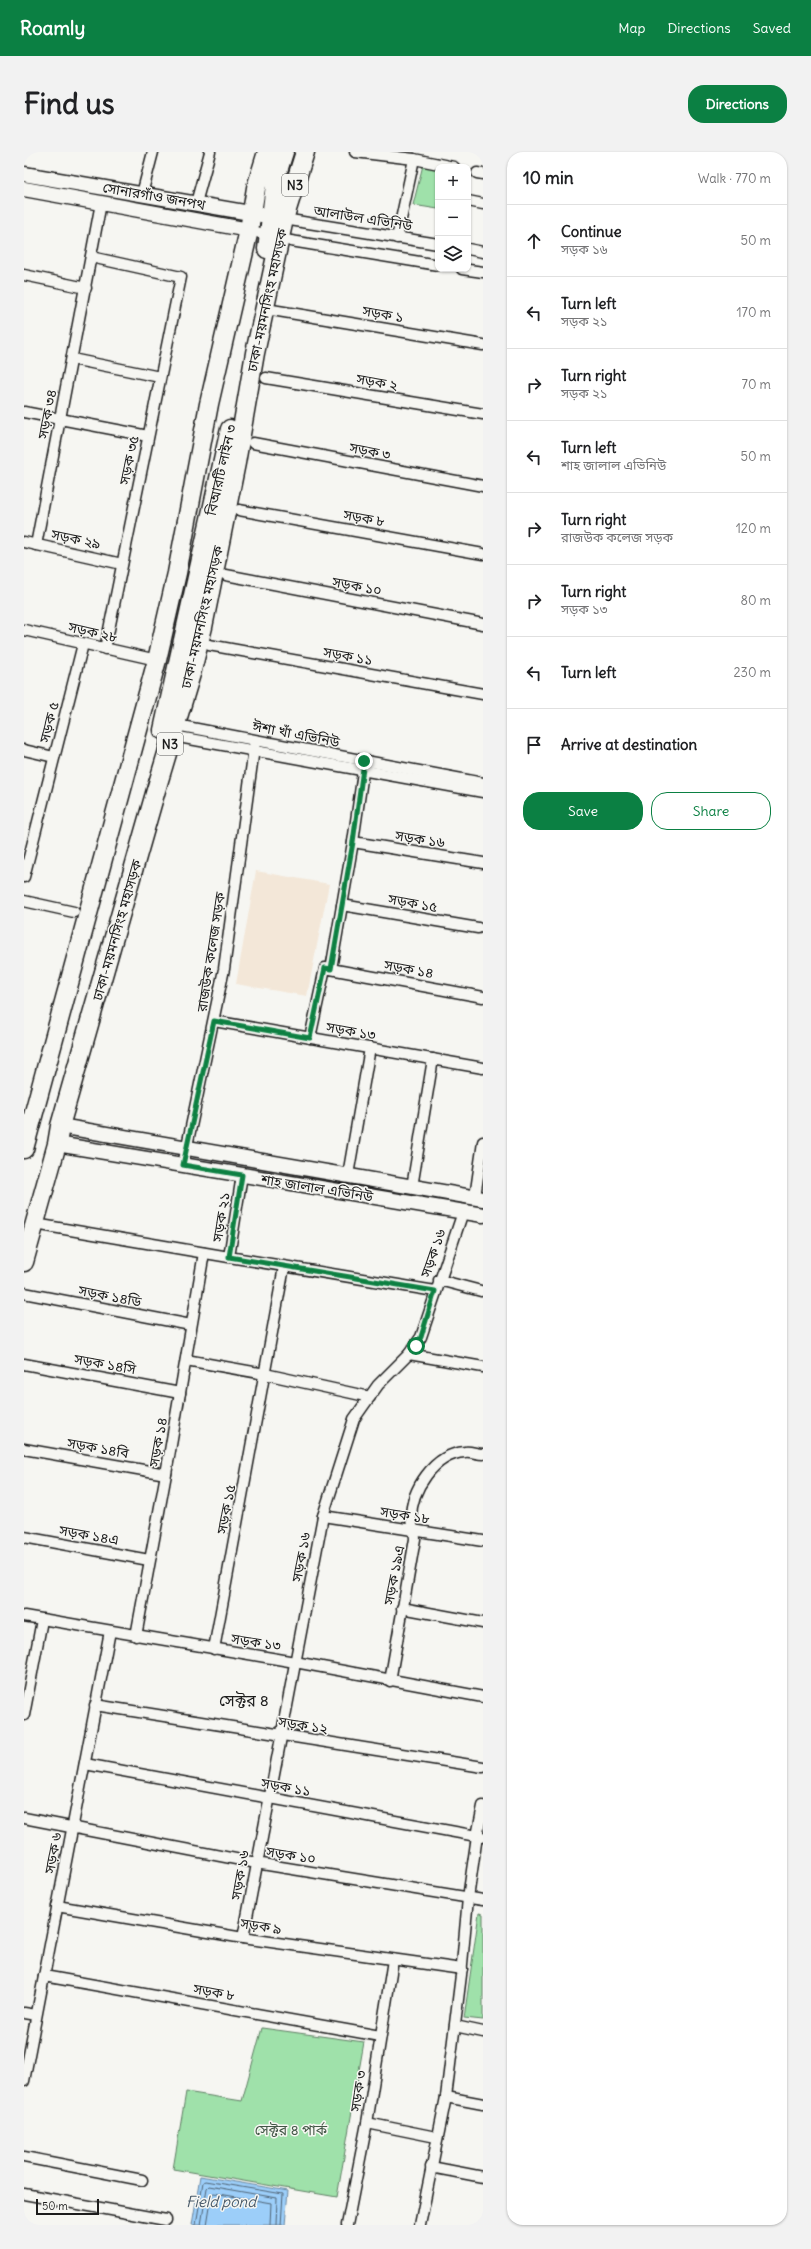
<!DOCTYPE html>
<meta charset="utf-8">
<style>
:root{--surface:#fff;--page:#f2f2f2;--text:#202124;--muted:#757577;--line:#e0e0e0;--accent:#0b8043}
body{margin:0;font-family:Delius,"Noto Sans Bengali",sans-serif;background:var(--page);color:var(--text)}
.controls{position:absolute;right:12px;top:12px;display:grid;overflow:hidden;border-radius:8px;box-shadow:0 1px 3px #0004}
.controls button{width:36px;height:36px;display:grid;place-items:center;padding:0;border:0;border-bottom:1px solid var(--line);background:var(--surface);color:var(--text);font:20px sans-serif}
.scale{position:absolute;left:12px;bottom:10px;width:63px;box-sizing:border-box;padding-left:4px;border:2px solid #1c1c1c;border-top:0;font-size:11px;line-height:14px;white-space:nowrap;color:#1c1c1c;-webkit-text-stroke:3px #f6f6f2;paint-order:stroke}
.stop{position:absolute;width:12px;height:12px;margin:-9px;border:3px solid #0b8043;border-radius:50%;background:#fff}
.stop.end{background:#0b8043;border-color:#fff;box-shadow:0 1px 4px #0008}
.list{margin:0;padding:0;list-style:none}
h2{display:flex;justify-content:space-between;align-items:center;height:52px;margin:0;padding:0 16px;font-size:17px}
h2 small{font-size:13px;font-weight:400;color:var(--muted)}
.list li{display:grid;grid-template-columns:26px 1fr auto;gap:12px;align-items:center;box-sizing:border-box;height:72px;padding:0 16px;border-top:1px solid var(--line)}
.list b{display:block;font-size:15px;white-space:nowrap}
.list p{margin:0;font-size:13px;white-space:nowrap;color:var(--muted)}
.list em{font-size:13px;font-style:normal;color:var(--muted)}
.actions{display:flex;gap:8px;padding:12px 16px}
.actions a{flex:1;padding:9px 0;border:1px solid var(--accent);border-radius:16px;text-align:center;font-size:14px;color:var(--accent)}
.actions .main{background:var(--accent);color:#fff}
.icon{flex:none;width:22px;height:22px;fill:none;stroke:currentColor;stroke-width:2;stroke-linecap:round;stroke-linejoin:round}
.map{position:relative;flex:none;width:459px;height:2073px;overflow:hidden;border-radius:16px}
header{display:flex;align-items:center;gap:24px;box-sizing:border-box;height:56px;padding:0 20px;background:var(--accent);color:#fff}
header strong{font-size:19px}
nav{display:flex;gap:22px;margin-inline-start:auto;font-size:14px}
.intro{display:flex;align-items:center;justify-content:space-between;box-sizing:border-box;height:96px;padding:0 24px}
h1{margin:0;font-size:28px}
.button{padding:10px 18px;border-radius:16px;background:var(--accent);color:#fff;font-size:14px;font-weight:700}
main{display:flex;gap:24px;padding:0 24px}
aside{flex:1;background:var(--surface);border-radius:16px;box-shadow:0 1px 3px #0004}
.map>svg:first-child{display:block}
</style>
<header>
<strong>Roamly</strong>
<nav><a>Map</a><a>Directions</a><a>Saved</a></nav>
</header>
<div class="intro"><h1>Find us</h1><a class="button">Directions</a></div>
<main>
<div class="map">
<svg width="459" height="2073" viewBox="0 0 459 2073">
<rect width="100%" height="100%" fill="#f6f6f2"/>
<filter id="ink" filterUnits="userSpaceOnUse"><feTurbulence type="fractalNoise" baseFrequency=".025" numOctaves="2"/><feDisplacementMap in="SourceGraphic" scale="8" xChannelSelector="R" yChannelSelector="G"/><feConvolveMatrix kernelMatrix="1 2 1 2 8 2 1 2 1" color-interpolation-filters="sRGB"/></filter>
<g filter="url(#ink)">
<path fill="#f3e7d8" d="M 232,719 L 305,732 L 283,844 L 212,832 Z"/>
<g fill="#9fe1aa" stroke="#5e7e63">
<path d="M 399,13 L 414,16 L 414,57 L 389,53 Z"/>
<path d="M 455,1761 L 459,1762 L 459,1868 L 440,1866 Z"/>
<path d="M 238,1876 L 340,1890 L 313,2045 L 149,2017 L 162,1940 L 218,1949 Z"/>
</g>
<path fill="#9ccef9" stroke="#6987a1" d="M 176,2024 L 264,2039 L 261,2073 L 168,2073 Z"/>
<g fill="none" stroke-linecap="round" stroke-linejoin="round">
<g stroke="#4f6374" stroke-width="1">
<path d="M 172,2073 L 179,2030 L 181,2029 L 259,2042 L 257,2073"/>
<path d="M 177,2073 L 183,2036 L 185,2034 L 253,2046 L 252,2073"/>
<path d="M 183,2073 L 188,2042 L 190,2041 L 247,2051 L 246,2073"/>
</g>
<g stroke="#1c1c1c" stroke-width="13">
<g id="street">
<path d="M 331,0 L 390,7 L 430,15"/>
<path d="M 453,21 L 459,22"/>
<path d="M 118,42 L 129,0"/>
<path d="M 444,49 L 459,52"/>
<path d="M 172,51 L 186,0"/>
<path d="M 260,67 L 414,92"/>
<path d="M 225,78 L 267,89 L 414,113"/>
<path d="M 373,86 L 390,7"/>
<path d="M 444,97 L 459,100"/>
<path d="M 67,105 L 157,125 L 81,497"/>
<path d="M 438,117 L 459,120"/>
<path d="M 0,123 L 62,136"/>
<path d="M 242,157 L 459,193"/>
<path d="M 48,207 L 136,225"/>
<path d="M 242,226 L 459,262"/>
<path d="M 0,260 L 124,284"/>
<path d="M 229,291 L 459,334"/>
<path d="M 215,358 L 459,402"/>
<path d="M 0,390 L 98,412"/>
<path d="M 12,393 L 77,51"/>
<path d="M 202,423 L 459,472"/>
<path d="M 0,478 L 133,508"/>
<path d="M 185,493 L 459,542"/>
<path d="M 152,573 L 459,631"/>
<path d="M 149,584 L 459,640"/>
<path d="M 0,598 L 30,605"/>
<path d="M 329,690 L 459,711"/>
<path d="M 0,725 L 59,492"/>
<path d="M 0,749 L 50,760"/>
<path d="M 318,753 L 454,776"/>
<path d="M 307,817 L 329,690 L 340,613"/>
<path d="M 190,869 L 459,916"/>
<path d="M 286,886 L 301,816 L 459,845"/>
<path d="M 159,1013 L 200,817 L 231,589"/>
<path d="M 324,1023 L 346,896"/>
<path d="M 388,1035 L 409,907"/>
<path d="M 451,1045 L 459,990"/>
<path d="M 17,1073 L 205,1105 L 218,1023 L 205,1105 L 411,1139"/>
<path d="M 415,1128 L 457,1139"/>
<path d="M 0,1141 L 167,1173"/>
<path d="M 385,1202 L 459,1215"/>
<path d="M 162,1208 L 241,1222 L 346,1245"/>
<path d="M 0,1212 L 156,1241"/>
<path d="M 0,1297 L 142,1322"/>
<path d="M 299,1364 L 459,1389"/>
<path d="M 0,1385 L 125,1408"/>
<path d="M 378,1456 L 459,1471"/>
<path d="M 0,1464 L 271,1510 L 459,1545"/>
<path d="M 112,1484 L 142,1322 L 180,1101"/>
<path d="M 190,1497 L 260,1115"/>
<path d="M 366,1529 L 391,1387 C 391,1380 387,1373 387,1366 C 387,1338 410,1302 441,1300 C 446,1299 453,1302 459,1302"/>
<path d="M 71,1553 L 459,1615"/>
<path d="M 0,1563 L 18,1468"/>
<path d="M 61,1612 L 458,1685"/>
<path d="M 0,1666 L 238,1712 L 459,1748"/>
<path d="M 33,1754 L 225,1787 L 438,1817"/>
<path d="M 219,1786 L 299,1364 L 330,1267 L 354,1233 L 385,1202 L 397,1185 L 439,1060"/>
<path d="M 20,1824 L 356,1884"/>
<path d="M 0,1861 L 12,1863"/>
<path d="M 431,1874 L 459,1880"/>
<path d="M 0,1929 L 86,1479"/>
<path d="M 422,1945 L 459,1952"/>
<path d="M 343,1971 L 412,1985"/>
<path d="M 0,2005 L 118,2028"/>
<path d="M 407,2015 L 459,2025"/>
<path d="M 0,2042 L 142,2068"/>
<path d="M 323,2073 L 343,1971 L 369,1808"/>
<path d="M 396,2073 L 422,1945 L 437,1823 L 444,1746 L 453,1684 L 459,1654"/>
</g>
</g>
<g stroke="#1c1c1c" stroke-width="17">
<g id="secondary">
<path d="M 0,22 L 238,63"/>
<path d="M 0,37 L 225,78"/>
<path d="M 36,974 L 459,1047"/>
<path d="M 33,992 L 459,1063"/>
</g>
</g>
<g stroke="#1c1c1c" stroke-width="21">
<g id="highway">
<path d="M 243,97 L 252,25 L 260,0"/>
<path d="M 139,578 L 206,277"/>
<path d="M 0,997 L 133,508 L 153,421 L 185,252 L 225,78 L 232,36 L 243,0"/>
<path d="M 0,1110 L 33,992 L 36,974 L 132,638 L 167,522 L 179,475 L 212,311 L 231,201 L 260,67 L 281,0"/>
</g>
</g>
<use href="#street" stroke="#f6f6f2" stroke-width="10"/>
<use href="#secondary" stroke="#f6f6f2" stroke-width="14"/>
<use href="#highway" stroke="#f6f6f2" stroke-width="18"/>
</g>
</g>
<g fill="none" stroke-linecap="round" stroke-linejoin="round" filter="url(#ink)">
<path stroke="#0b8043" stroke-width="5" d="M 340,609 L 329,690 L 307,817 L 301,816 L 286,886 L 190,869 L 159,1013 L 218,1023 L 205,1105 L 411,1139 L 397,1185 L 392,1194"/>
</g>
<g text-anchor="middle" stroke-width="3" stroke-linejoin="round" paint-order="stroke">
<g fill="#f6f6f2" stroke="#5d5d5c" stroke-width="1">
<rect x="258" y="22" width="26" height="22" rx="3"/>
<rect x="133" y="581" width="26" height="22" rx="3"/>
</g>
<g font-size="13" font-weight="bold" fill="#1c1c1c">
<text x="271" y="38">N3</text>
<text x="146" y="597">N3</text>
</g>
<g font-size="14" fill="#1c1c1c" stroke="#f6f6f2">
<text transform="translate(130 44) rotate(10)" y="5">সোনারগাঁও জনপথ</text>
<text transform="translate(339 66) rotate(9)" y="5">আলাউল এভিনিউ</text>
<text transform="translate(243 148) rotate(-78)" y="5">ঢাকা-ময়মনসিংহ মহাসড়ক</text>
<text transform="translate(359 162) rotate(10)" y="5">সড়ক ১</text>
<text transform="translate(353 230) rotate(10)" y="5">সড়ক ২</text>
<text transform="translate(23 262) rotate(-79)" y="5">সড়ক ৩৪</text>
<text transform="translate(346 299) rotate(11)" y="5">সড়ক ৩</text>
<text transform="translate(105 308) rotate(-78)" y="5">সড়ক ৩৫</text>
<text transform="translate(197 318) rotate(-77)" y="5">বিআরটি লাইন ৩</text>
<text transform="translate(340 366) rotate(10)" y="5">সড়ক ৮</text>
<text transform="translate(52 387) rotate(12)" y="5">সড়ক ২৯</text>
<text transform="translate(333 434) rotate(11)" y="5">সড়ক ১০</text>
<text transform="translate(178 465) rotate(-77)" y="5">ঢাকা-ময়মনসিংহ মহাসড়ক</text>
<text transform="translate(69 480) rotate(13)" y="5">সড়ক ২৮</text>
<text transform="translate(324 504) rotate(10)" y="5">সড়ক ১১</text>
<text transform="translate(25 570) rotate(-76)" y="5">সড়ক ৫</text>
<text transform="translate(272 582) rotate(11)" y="5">ঈশা খাঁ এভিনিউ</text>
<text transform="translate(396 687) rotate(9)" y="5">সড়ক ১৬</text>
<text transform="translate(389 751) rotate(10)" y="5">সড়ক ১৫</text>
<text transform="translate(93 778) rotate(-74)" y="5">ঢাকা-ময়মনসিংহ মহাসড়ক</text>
<text transform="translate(187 800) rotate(-81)" y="5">রাজউক কলেজ সড়ক</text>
<text transform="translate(385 817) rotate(10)" y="5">সড়ক ১৪</text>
<text transform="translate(327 879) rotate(10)" y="5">সড়ক ১৩</text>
<text transform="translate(293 1036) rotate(9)" y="5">শাহ জালাল এভিনিউ</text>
<text transform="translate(197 1065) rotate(-81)" y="5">সড়ক ২১</text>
<text transform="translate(409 1101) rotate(-71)" y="5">সড়ক ১৬</text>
<text transform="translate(86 1144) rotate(11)" y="5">সড়ক ১৪ডি</text>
<text transform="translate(81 1212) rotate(10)" y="5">সড়ক ১৪সি</text>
<text transform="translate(134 1290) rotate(-80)" y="5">সড়ক ১৪</text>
<text transform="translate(74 1296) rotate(10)" y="5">সড়ক ১৪বি</text>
<text transform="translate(202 1357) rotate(-79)" y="5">সড়ক ১৫</text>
<text transform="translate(381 1363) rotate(9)" y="5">সড়ক ১৮</text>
<text transform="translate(65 1383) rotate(10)" y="5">সড়ক ১৪এ</text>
<text transform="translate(277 1405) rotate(-79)" y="5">সড়ক ১৬</text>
<text transform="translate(370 1423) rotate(-79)" y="5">সড়ক ১৯এ</text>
<text transform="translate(232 1490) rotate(9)" y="5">সড়ক ১৩</text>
<text transform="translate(279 1573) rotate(9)" y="5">সড়ক ১২</text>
<text transform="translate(262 1635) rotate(10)" y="5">সড়ক ১১</text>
<text transform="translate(29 1701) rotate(-79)" y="5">সড়ক ৬</text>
<text transform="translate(267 1703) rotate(9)" y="5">সড়ক ১০</text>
<text transform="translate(216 1723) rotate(-80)" y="5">সড়ক ১৬</text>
<text transform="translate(237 1774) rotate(9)" y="5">সড়ক ৯</text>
<text transform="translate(190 1840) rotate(10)" y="5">সড়ক ৮</text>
<text transform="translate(334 1939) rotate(-81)" y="5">সড়ক ৩</text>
</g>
<g font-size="14" fill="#435747" stroke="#f6f6f2">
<text x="267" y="1983">সেক্টর ৪ পার্ক</text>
</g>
<g font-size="15" font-style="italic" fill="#495a69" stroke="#f6f6f2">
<text x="197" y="2055">Field pond</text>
</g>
<g font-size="16" fill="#1c1c1c" stroke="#f6f6f2">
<text x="220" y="1554">সেক্টর ৪</text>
</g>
</g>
</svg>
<div class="controls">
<button>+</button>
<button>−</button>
<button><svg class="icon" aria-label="layers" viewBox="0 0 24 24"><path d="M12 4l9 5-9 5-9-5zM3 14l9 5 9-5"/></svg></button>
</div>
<div class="scale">50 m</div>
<div class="stop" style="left:392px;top:1194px"></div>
<div class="stop end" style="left:340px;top:609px"></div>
</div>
<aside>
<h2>10 min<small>Walk · 770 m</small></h2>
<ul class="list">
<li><svg class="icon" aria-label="ahead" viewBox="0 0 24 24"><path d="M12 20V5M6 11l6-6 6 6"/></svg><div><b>Continue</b><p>সড়ক ১৬</p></div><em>50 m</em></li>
<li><svg class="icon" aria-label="left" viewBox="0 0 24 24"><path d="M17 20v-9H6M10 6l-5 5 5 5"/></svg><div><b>Turn left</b><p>সড়ক ২১</p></div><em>170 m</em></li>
<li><svg class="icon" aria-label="right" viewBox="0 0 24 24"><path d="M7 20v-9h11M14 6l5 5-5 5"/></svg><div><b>Turn right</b><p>সড়ক ২১</p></div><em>70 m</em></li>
<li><svg class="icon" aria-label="left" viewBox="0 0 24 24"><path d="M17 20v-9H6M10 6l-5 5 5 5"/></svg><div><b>Turn left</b><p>শাহ জালাল এভিনিউ</p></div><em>50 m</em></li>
<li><svg class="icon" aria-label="right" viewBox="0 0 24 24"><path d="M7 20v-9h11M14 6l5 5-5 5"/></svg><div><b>Turn right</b><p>রাজউক কলেজ সড়ক</p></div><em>120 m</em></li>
<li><svg class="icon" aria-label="right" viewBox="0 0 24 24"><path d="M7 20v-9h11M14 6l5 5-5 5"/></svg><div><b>Turn right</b><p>সড়ক ১৩</p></div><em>80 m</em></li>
<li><svg class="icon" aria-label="left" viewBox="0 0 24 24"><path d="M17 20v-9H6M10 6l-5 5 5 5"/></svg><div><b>Turn left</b></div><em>230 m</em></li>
<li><svg class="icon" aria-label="arrive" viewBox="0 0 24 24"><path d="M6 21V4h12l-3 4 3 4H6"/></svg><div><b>Arrive at destination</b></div></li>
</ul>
<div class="actions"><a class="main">Save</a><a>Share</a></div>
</aside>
</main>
